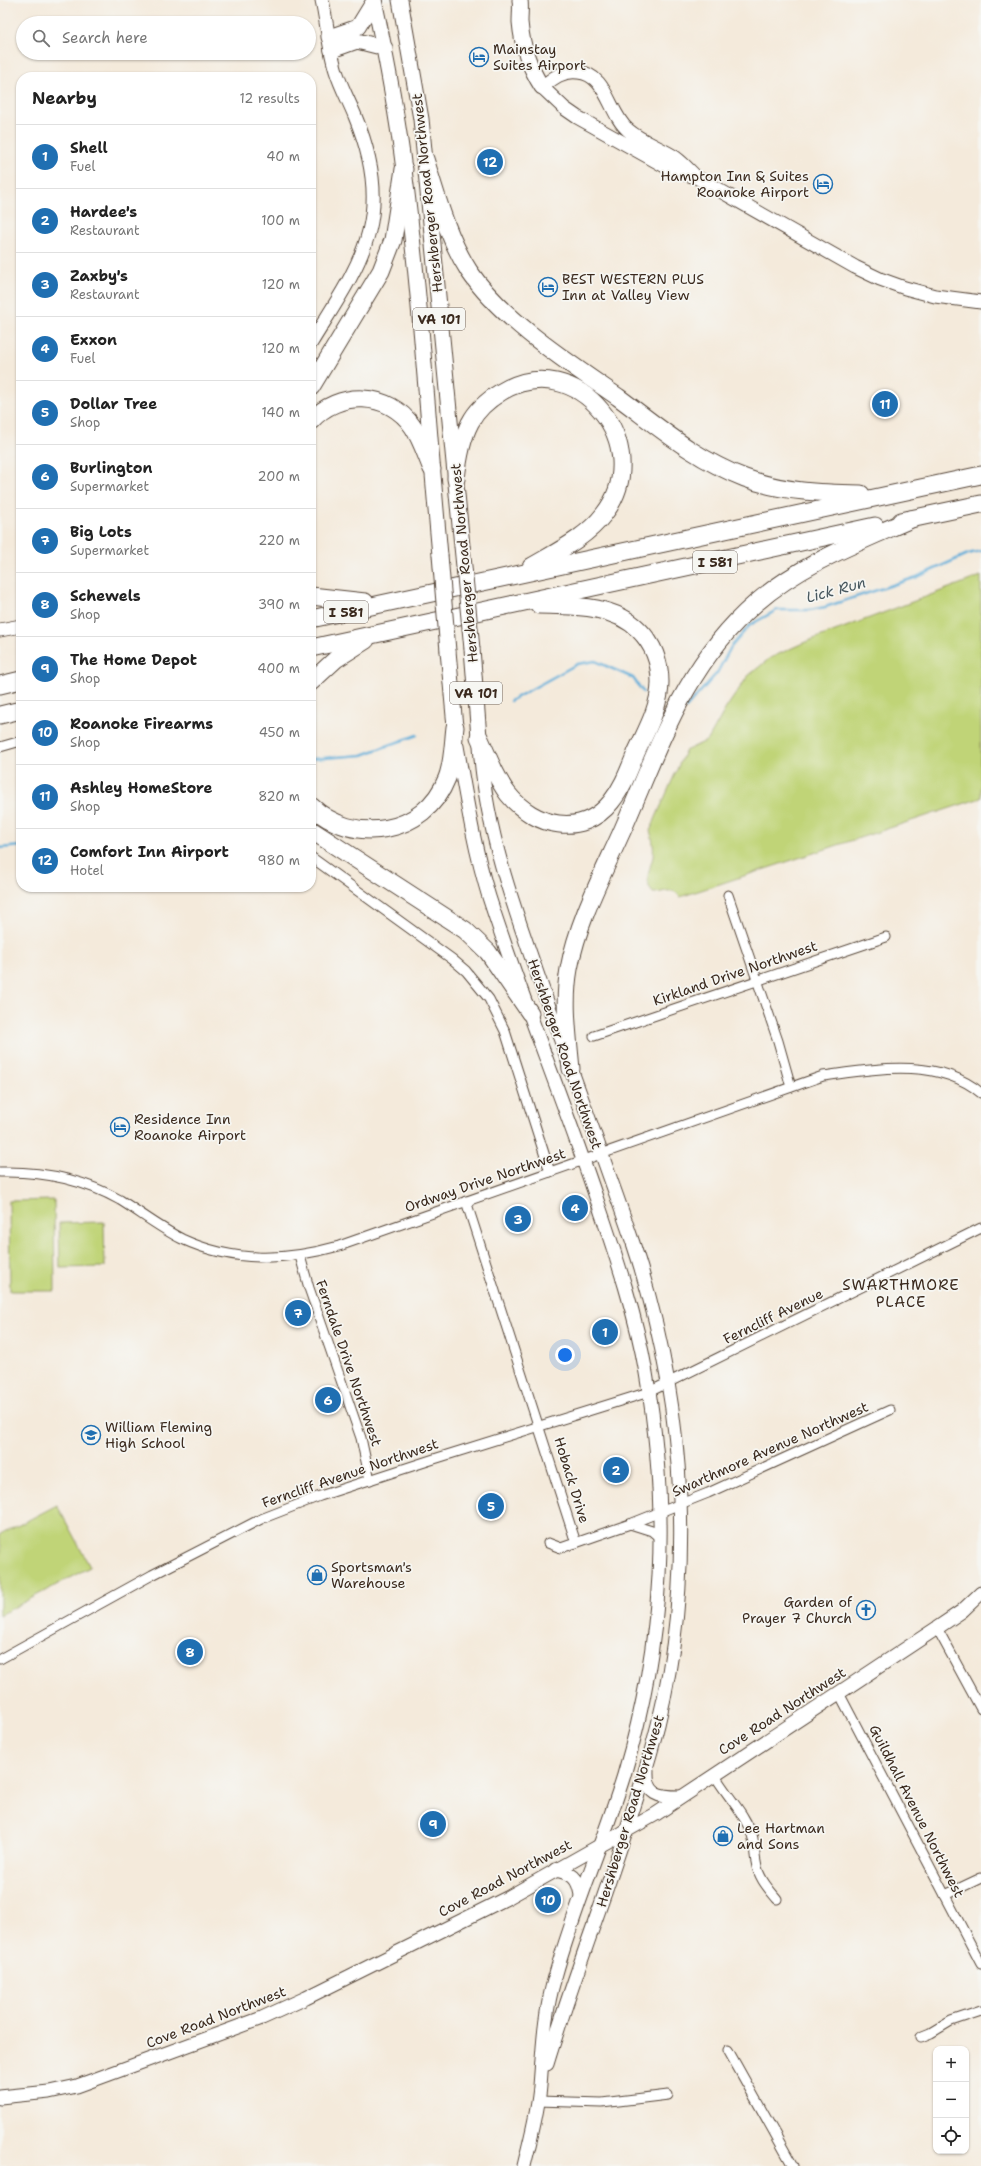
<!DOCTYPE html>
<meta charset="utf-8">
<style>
:root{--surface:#fff;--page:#f6f6f6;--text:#222;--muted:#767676;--line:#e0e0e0;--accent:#1f6fb2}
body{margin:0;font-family:"Shantell Sans",sans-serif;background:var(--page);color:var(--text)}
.controls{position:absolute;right:12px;bottom:12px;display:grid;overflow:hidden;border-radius:8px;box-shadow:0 1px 3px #0004}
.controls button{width:36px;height:36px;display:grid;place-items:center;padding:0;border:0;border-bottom:1px solid var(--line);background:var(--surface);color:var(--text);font:20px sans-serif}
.you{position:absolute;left:565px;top:1355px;width:14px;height:14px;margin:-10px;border:3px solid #fff;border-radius:50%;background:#1a73e8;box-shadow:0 0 0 6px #1a73e833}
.badge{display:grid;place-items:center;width:26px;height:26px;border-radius:50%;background:var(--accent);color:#fff;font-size:13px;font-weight:700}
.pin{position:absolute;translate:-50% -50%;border:2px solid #fff;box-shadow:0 1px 4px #0006}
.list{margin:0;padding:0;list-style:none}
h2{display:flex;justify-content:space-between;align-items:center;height:52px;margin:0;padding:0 16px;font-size:17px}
h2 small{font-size:13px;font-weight:400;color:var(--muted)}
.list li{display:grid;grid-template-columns:26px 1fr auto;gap:12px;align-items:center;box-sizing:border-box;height:64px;padding:0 16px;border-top:1px solid var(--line)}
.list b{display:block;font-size:15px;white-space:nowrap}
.list p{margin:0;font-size:13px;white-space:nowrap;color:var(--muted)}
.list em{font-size:13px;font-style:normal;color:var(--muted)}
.icon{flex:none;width:22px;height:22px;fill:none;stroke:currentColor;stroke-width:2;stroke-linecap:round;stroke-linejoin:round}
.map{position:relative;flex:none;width:981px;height:2166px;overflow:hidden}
.search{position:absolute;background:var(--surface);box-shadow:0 1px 3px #0004;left:16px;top:16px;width:300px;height:44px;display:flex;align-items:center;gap:10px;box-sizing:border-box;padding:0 14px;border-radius:22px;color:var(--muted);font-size:15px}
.panel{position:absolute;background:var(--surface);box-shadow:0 1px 3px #0004;left:16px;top:72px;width:300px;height:820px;border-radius:16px}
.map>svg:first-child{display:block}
</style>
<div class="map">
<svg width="981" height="2166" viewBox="0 0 981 2166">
<rect width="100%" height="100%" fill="#f6f6f2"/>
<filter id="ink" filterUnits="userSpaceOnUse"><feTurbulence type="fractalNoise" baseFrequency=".025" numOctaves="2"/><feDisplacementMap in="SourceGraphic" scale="8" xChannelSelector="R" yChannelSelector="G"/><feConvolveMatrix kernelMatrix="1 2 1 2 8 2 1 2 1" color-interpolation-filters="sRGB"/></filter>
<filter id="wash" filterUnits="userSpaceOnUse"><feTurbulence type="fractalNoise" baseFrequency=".012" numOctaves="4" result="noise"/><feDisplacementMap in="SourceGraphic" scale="16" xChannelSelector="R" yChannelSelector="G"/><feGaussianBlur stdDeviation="0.9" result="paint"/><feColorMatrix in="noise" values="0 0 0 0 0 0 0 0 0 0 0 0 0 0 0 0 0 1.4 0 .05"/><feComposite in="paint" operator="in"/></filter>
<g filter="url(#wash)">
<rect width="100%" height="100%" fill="#f4eadb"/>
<g fill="#c0d477" stroke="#7e7f4a">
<path d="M 981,576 L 981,798 L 680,897 C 673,886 664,893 653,893 C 643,882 650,869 653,857 C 654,848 653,840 650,831 L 685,751 L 708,740 L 726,708 L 748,676 L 770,658 L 803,643 Z"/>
<path d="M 54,1200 L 55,1291 L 10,1291 L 9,1201 Z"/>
<path d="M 104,1222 L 105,1267 L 60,1268 L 59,1223 Z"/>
<path d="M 57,1505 L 90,1567 L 0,1615 L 0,1535 Z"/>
</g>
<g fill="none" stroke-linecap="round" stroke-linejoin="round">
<g stroke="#60aed9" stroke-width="2.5">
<path d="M 510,701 L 577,664 L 595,661 L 633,678 L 643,692"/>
<path d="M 686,708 L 717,673 L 731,647 L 750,625 L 777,610 L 810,610 L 825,607 L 917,577 L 968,554 L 981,551"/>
<path d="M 311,759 L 362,755 L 417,735"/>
<path d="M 0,848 L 21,846"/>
</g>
</g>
</g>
<g filter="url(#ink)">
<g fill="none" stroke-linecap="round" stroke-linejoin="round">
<g stroke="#57473a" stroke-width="11">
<g id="street">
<path d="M 0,747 L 21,741"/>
<path d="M 311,857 L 452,959 L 466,971 L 489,999 L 505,1031 L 550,1172"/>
<path d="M 728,895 L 778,1041 L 791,1087"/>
<path d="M 594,1036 L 886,937"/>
<path d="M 0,1172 C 42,1171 83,1179 120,1200 C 141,1213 160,1228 182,1239 C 234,1263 285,1261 339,1246 L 823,1076 C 875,1069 938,1057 981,1093"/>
<path d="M 466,1201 L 576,1543"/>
<path d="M 300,1256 L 309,1288 L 361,1438 L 370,1480"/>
<path d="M 630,1524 L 652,1531 L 660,1538"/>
<path d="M 548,1543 L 561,1548 L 630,1524 L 708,1493 L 890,1410"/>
<path d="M 937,1628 L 981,1709"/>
<path d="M 0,1659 L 152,1575 L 261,1519 L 320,1496 L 434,1459 L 649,1392 L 981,1228"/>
<path d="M 839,1693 L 981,1964"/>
<path d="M 714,1774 C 726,1795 744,1812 752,1835 C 755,1844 754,1853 756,1862 C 758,1877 768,1888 777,1899"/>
<path d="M 945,1895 L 981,1878"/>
<path d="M 921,2037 L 931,2033 L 951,2021 L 981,2011"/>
<path d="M 728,2050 L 793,2166"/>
<path d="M 538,2101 L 602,2103 L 668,2095"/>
</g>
</g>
<g stroke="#57473a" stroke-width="15">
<g id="secondary">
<path d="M 696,177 C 690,171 683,163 676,158 C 661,148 642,142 628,130 C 609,114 607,74 578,72 C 563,70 553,78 542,87 L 564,108 L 577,117 L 672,170 L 696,177 L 855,267 L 880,279 L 905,288 L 935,296 L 981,302"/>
<path d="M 311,343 C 332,308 359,271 369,231 C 379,192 370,152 355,116 C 349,101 341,87 336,71 C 329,49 327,23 322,0"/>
<path d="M 0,630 L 21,626"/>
<path d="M 480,745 C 485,830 515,911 543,990 C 573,1075 604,1159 633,1243 C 687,1405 698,1586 651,1751 C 621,1857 579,1959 547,2064"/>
<path d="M 457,746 C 466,797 474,848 489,897 C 522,1000 564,1101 598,1203 C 617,1259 636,1315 646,1373 C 670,1512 664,1640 624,1775 C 603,1843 574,1908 555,1977 C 544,2013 543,2049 540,2086 C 538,2113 530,2140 524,2166"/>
<path d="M 647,1770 C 646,1795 658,1797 680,1797"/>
<path d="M 555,1870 C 572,1873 578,1877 581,1895"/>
<path d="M 0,2097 L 49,2092 L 77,2086 L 262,2018 L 306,1998 L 507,1898 L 656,1814 L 937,1628 L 962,1611 L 981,1593"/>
</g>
</g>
<g stroke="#57473a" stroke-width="17">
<g id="primary">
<path d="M 374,0 C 386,56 397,113 404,170 C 421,298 428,427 440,555"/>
<path d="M 400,0 L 421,119 L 462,546"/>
<path d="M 520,0 C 521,7 520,15 520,22 C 522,46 529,67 542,87"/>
<path d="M 329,37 L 358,27 L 374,1"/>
<path d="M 332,50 L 357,41 L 385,48"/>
<path d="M 472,649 L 479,737"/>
<path d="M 448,651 L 455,727"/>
</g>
</g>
<g stroke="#57473a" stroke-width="19">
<g id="highway">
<path d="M 425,159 C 437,197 447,237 469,271 C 502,320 569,363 618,397 C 660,428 695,459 745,478 C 782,492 822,493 861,494"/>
<path d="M 311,387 L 381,271 L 393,240 L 404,169"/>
<path d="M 311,421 C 338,390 389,391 413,427 C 421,439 426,455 432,469"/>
<path d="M 456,479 C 458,460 461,440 470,423 C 477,409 488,400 501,392 C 577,346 657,446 604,514 C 586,538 556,552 531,567"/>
<path d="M 901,521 L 981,504"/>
<path d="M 311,596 L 365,602"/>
<path d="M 311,619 L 981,475"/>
<path d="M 311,648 L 875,526"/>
<path d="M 311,682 L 336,659 L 366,640"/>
<path d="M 0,685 L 21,680"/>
<path d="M 0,715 L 21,710"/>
<path d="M 479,737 C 488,756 495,777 508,794 C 534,827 582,838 611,802 C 623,787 629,770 636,753 C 646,731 660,707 660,682 C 660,662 653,644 639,630 C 613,604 573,606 539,605"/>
<path d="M 311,806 C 353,846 425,835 447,778 C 453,763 453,743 455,727"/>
<path d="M 311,830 L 465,930 L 488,952 L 530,1013"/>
<path d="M 571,1069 C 568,1036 563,1002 569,969 C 578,920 603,874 623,829 C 659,747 685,664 756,603 C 801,564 857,543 911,519"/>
</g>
</g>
<use href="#street" stroke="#fff" stroke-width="9"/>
<use href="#secondary" stroke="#fff" stroke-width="13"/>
<use href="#primary" stroke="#fff" stroke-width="15"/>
<use href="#highway" stroke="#fff" stroke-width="17"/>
<g stroke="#57473a" stroke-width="17" stroke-linecap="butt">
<g id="primary-bridge">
<path d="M 462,546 L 472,649"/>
<path d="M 440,555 L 448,651"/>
</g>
</g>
<use href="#primary-bridge" stroke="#fff" stroke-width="15"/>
</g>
</g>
<defs>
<g id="hotel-ring" transform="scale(1)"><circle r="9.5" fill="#f6f6f2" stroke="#1f6fb2" stroke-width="1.5"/><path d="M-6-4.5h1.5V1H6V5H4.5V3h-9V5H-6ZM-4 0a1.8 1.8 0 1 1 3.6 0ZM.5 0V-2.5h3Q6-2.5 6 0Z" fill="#1f6fb2"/></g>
<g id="school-ring" transform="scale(1)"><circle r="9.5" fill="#f6f6f2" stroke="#1f6fb2" stroke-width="1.5"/><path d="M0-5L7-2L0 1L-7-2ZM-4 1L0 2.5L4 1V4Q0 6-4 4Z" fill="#1f6fb2"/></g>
<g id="shop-ring" transform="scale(1)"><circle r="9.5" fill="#f6f6f2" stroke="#1f6fb2" stroke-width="1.5"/><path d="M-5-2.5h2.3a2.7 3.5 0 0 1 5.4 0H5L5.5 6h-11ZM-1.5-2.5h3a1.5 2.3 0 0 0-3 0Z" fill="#1f6fb2"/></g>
<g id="church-ring" transform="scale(1)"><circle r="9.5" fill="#f6f6f2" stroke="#1f6fb2" stroke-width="1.5"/><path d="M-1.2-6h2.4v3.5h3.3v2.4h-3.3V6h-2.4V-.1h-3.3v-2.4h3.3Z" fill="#1f6fb2"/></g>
</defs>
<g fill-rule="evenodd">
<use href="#hotel-ring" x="479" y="57"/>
<use href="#hotel-ring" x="823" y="184"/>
<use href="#hotel-ring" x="548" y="287"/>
<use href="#hotel-ring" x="120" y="1127"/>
<use href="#school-ring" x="91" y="1435"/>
<use href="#shop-ring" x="317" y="1575"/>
<use href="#church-ring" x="866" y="1610"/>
<use href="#shop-ring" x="723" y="1836"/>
</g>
<g text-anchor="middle" stroke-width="3.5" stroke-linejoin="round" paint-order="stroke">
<g fill="#f6f6f2" stroke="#73675e" stroke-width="1">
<rect x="413" y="308" width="52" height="22" rx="3"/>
<rect x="693" y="551" width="44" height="22" rx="3"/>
<rect x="324" y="601" width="44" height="22" rx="3"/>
<rect x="450" y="682" width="52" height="22" rx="3"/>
</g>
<g font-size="13" font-weight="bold" fill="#3b2a1e">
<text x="439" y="324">VA 101</text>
<text x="715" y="567">I 581</text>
<text x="346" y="617">I 581</text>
<text x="476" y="698">VA 101</text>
</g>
<g font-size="14" fill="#3b2a1e" stroke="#f6f6f2" text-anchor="start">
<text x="493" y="54">Mainstay<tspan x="493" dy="16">Suites Airport</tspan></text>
<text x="809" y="181" text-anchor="end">Hampton Inn &amp; Suites<tspan x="809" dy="16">Roanoke Airport</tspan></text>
<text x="562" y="284">BEST WESTERN PLUS<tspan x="562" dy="16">Inn at Valley View</tspan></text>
<text x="134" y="1124">Residence Inn<tspan x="134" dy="16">Roanoke Airport</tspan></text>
<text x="105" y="1432">William Fleming<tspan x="105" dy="16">High School</tspan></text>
<text x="331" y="1572">Sportsman's<tspan x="331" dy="16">Warehouse</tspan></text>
<text x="852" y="1607" text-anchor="end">Garden of<tspan x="852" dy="16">Prayer 7 Church</tspan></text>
<text x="737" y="1833">Lee Hartman<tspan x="737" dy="16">and Sons</tspan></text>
</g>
<g font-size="14" fill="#3b2a1e" stroke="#f6f6f2">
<text transform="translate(427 193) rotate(-96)" y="5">Hershberger Road Northwest</text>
<text transform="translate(464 563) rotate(-95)" y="5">Hershberger Road Northwest</text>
<text transform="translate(735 973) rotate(-19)" y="5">Kirkland Drive Northwest</text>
<text transform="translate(565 1054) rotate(71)" y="5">Hershberger Road Northwest</text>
<text transform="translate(485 1180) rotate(-19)" y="5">Ordway Drive Northwest</text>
<text transform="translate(773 1316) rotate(-26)" y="5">Ferncliff Avenue</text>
<text transform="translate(349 1363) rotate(71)" y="5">Ferndale Drive Northwest</text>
<text transform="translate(770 1449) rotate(-24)" y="5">Swarthmore Avenue Northwest</text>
<text transform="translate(350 1473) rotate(-19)" y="5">Ferncliff Avenue Northwest</text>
<text transform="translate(572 1480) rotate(73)" y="5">Hoback Drive</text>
<text transform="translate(782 1711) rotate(-33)" y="5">Cove Road Northwest</text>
<text transform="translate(630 1811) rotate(-73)" y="5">Hershberger Road Northwest</text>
<text transform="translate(917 1811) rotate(63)" y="5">Guildhall Avenue Northwest</text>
<text transform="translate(505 1878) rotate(-28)" y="5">Cove Road Northwest</text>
<text transform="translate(216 2017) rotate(-21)" y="5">Cove Road Northwest</text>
</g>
<g font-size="15" font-style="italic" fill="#48585f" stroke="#f6f6f2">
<text transform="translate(836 590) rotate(-15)" y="5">Lick Run</text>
</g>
<g font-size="15" letter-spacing="1" fill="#3b2a1e" stroke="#f6f6f2">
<text x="901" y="1290">SWARTHMORE<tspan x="901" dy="17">PLACE</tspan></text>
</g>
</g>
</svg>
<div class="controls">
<button>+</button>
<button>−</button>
<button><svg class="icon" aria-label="locate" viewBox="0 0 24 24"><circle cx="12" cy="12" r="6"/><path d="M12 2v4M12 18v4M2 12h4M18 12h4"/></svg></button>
</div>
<div class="you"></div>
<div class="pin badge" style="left:605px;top:1332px">1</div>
<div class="pin badge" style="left:616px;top:1470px">2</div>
<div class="pin badge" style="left:518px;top:1219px">3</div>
<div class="pin badge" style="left:575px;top:1208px">4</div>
<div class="pin badge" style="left:491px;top:1506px">5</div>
<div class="pin badge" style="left:328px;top:1400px">6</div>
<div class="pin badge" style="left:298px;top:1313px">7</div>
<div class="pin badge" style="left:190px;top:1652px">8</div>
<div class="pin badge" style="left:433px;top:1824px">9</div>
<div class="pin badge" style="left:548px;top:1900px">10</div>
<div class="pin badge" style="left:885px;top:404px">11</div>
<div class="pin badge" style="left:490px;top:162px">12</div>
<div class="search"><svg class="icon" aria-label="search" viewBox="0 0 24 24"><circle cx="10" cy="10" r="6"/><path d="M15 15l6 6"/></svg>Search here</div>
<section class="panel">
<h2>Nearby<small>12 results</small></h2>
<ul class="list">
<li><span class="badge">1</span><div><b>Shell</b><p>Fuel</p></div><em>40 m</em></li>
<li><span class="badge">2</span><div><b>Hardee's</b><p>Restaurant</p></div><em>100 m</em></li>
<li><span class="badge">3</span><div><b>Zaxby's</b><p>Restaurant</p></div><em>120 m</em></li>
<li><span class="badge">4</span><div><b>Exxon</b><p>Fuel</p></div><em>120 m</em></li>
<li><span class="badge">5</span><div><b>Dollar Tree</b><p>Shop</p></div><em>140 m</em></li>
<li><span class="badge">6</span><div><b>Burlington</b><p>Supermarket</p></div><em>200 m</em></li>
<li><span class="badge">7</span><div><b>Big Lots</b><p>Supermarket</p></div><em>220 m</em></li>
<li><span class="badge">8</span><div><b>Schewels</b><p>Shop</p></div><em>390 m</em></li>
<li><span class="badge">9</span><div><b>The Home Depot</b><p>Shop</p></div><em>400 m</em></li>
<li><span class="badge">10</span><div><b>Roanoke Firearms</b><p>Shop</p></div><em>450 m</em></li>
<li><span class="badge">11</span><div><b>Ashley HomeStore</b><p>Shop</p></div><em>820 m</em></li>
<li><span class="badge">12</span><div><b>Comfort Inn Airport</b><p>Hotel</p></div><em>980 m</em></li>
</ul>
</section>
</div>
